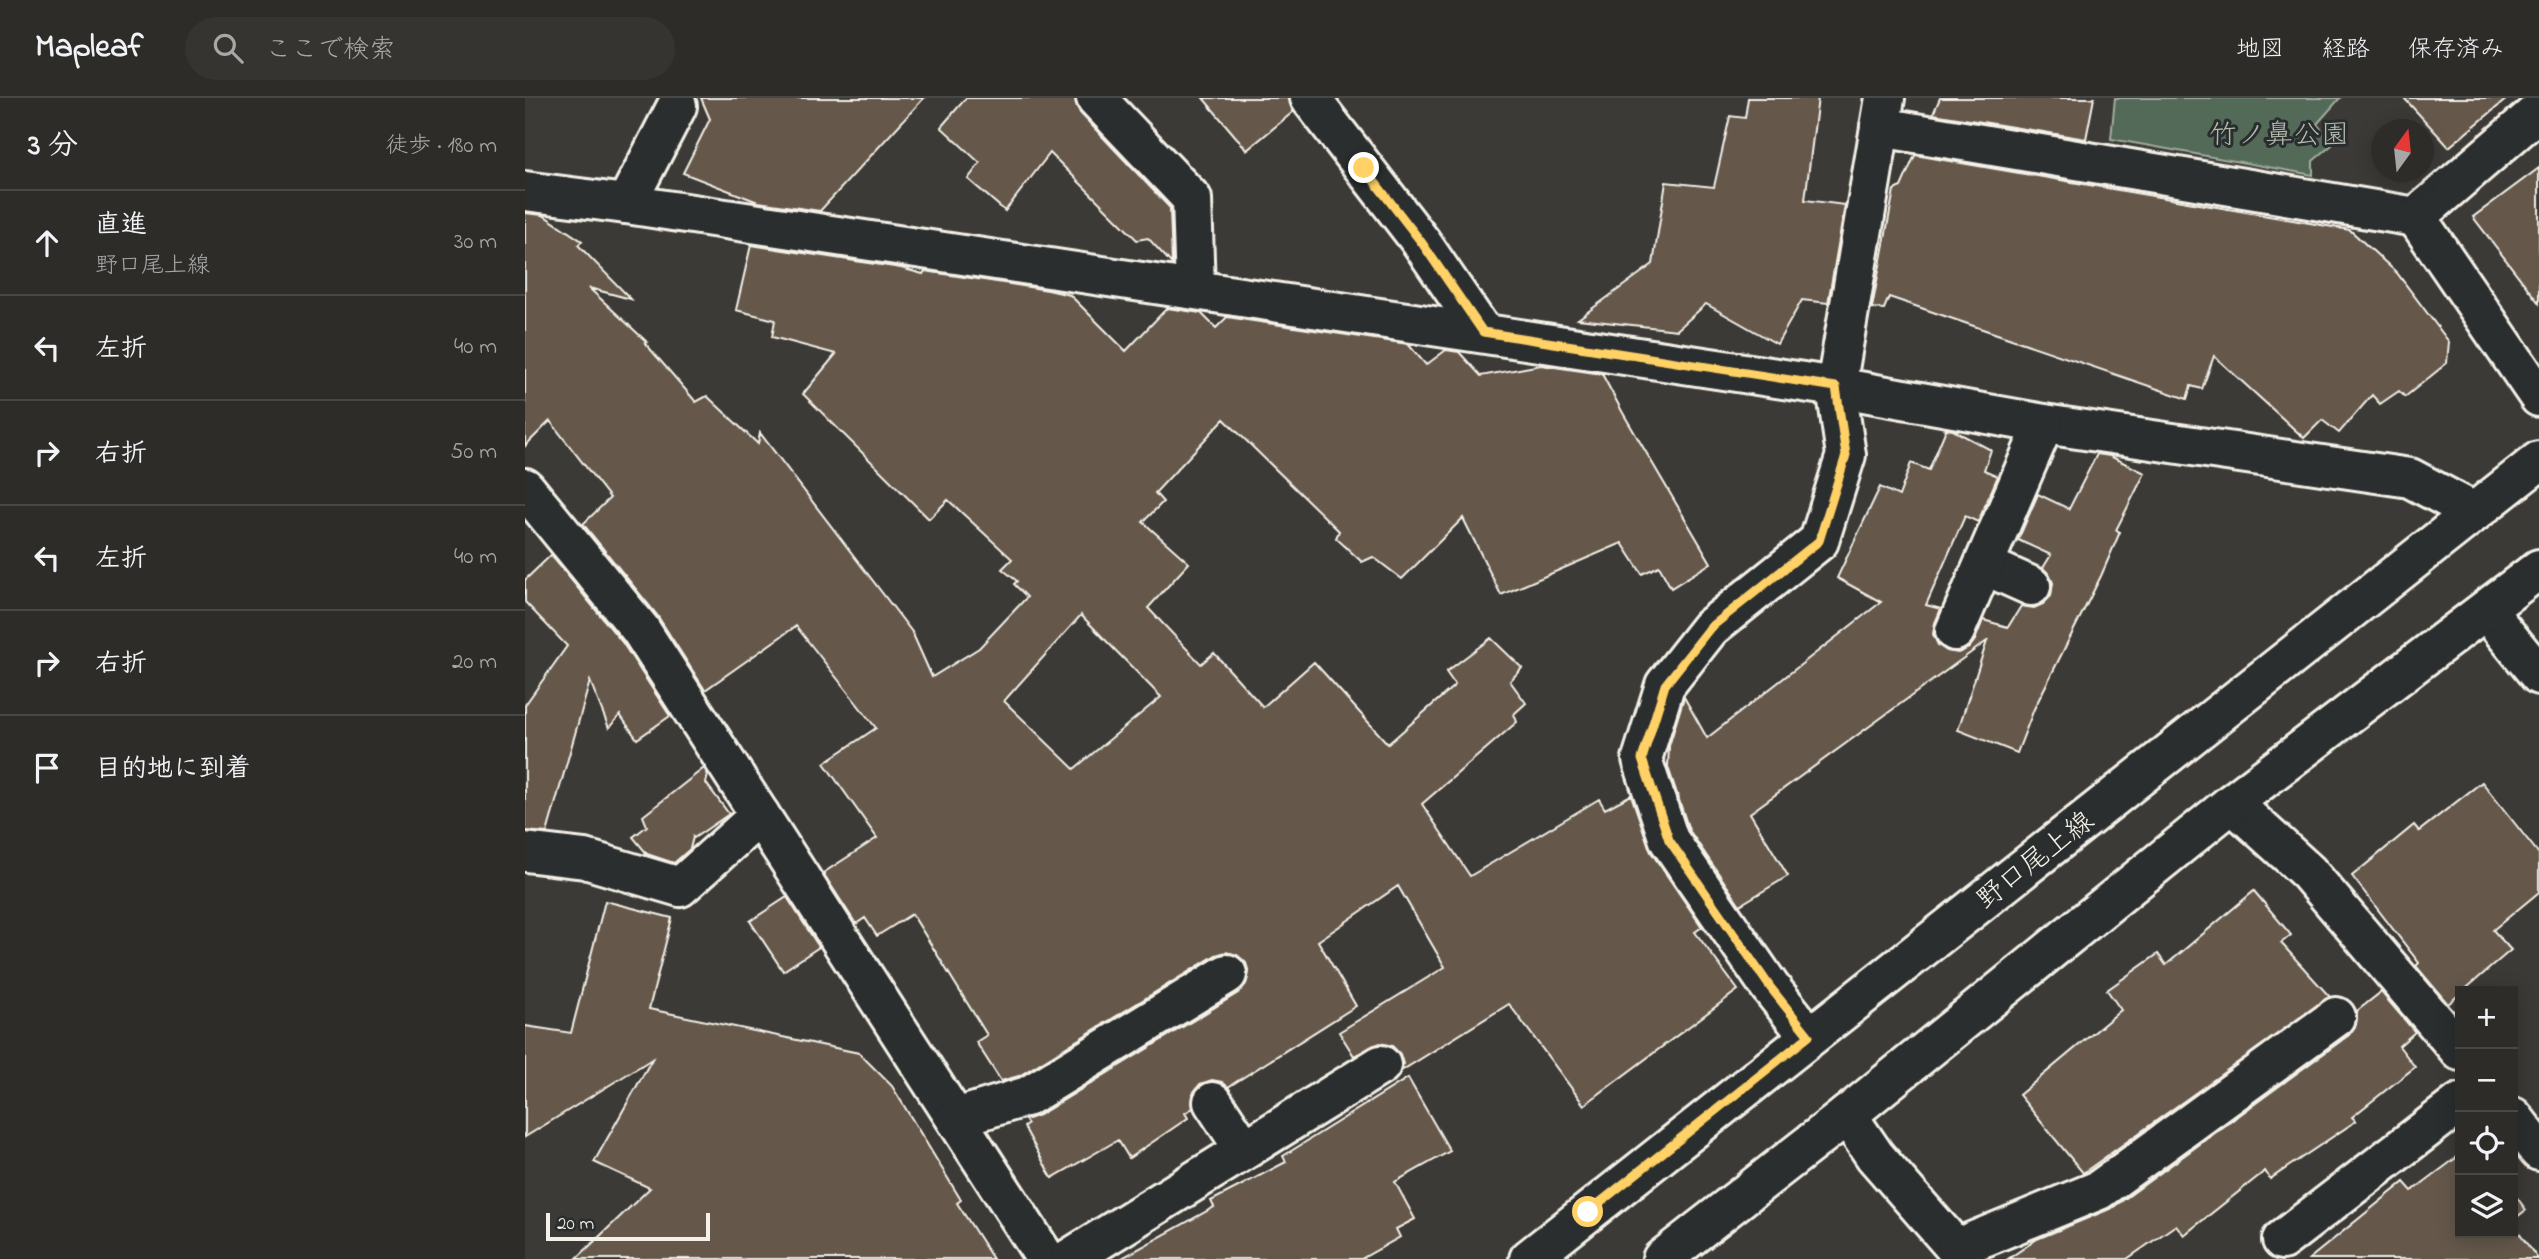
<!DOCTYPE html>
<html lang="ja">
<meta charset="utf-8">
<style>
:root{--surface:#2d2c29;--page:#353431;--text:#f1f3f6;--muted:#a7a7a8;--line:#484846}
body{margin:0;font-family:"Indie Flower","Klee One",sans-serif;background:var(--page);color:var(--text)}
.controls{position:absolute;right:21px;bottom:21px;display:grid;overflow:hidden;border-radius:0px;box-shadow:0 4px 18px #0003}
.controls button{width:63px;height:63px;display:grid;place-items:center;padding:0;border:0;border-bottom:2px solid var(--line);background:var(--surface);color:var(--text);font:35px sans-serif}
.compass{position:absolute;left:1846px;top:21px;width:63px;height:63px;border-radius:50%;background:var(--surface);box-shadow:0 4px 18px #0003;rotate:15deg}
.scale{position:absolute;left:21px;bottom:18px;width:164px;box-sizing:border-box;padding-left:7px;border:4px solid #f4f1e8;border-top:0;font-size:19px;line-height:24px;white-space:nowrap;color:#f4f1e8;-webkit-text-stroke:5px #2a2d2e;paint-order:stroke}
.stop{position:absolute;width:21px;height:21px;margin:-16px;border:5px solid #ffd166;border-radius:50%;background:#fff}
.stop.end{background:#ffd166;border-color:#fff;box-shadow:0 2px 7px #0008}
.list{margin:0;padding:0;list-style:none}
h2{display:flex;justify-content:space-between;align-items:center;height:91px;margin:0;padding:0 28px;font-size:30px}
h2 small{font-size:23px;font-weight:400;color:var(--muted)}
.list li{display:grid;grid-template-columns:46px 1fr auto;gap:21px;align-items:center;box-sizing:border-box;height:105px;padding:0 28px;border-top:2px solid var(--line)}
.list b{display:block;font-size:26px;white-space:nowrap}
.list p{margin:0;font-size:23px;white-space:nowrap;color:var(--muted)}
.list em{font-size:23px;font-style:normal;color:var(--muted)}
.icon{flex:none;width:38px;height:38px;fill:none;stroke:currentColor;stroke-width:2;stroke-linecap:round;stroke-linejoin:round}
.map{position:relative;flex:none;width:2014px;height:1161px;overflow:hidden}
header{display:flex;align-items:center;gap:42px;box-sizing:border-box;height:98px;padding:0 35px;background:var(--surface);border-bottom:2px solid var(--line)}
header strong{font-size:33px}
nav{display:flex;gap:38px;margin-inline-start:auto;font-size:24px}
.search{width:490px;height:63px;background:var(--page);display:flex;align-items:center;gap:18px;box-sizing:border-box;padding:0 24px;border-radius:38px;color:var(--muted);font-size:26px}
main{display:flex}
aside{flex:1;background:var(--surface)}
.map>svg:first-child{display:block}
</style>
<header>
<strong>Mapleaf</strong>
<div class="search"><svg class="icon" aria-label="search" viewBox="0 0 24 24"><circle cx="10" cy="10" r="6"/><path d="M15 15l6 6"/></svg>ここで検索</div>
<nav><a>地図</a><a>経路</a><a>保存済み</a></nav>
</header>
<main>
<aside>
<h2>3 分<small>徒歩 · 180 m</small></h2>
<ul class="list">
<li><svg class="icon" aria-label="ahead" viewBox="0 0 24 24"><path d="M12 20V5M6 11l6-6 6 6"/></svg><div><b>直進</b><p>野口尾上線</p></div><em>30 m</em></li>
<li><svg class="icon" aria-label="left" viewBox="0 0 24 24"><path d="M17 20v-9H6M10 6l-5 5 5 5"/></svg><div><b>左折</b></div><em>40 m</em></li>
<li><svg class="icon" aria-label="right" viewBox="0 0 24 24"><path d="M7 20v-9h11M14 6l5 5-5 5"/></svg><div><b>右折</b></div><em>50 m</em></li>
<li><svg class="icon" aria-label="left" viewBox="0 0 24 24"><path d="M17 20v-9H6M10 6l-5 5 5 5"/></svg><div><b>左折</b></div><em>40 m</em></li>
<li><svg class="icon" aria-label="right" viewBox="0 0 24 24"><path d="M7 20v-9h11M14 6l5 5-5 5"/></svg><div><b>右折</b></div><em>20 m</em></li>
<li><svg class="icon" aria-label="arrive" viewBox="0 0 24 24"><path d="M6 21V4h12l-3 4 3 4H6"/></svg><div><b>目的地に到着</b></div></li>
</ul>
</aside>
<div class="map">
<svg width="2014" height="1161" viewBox="0 0 2014 1161">
<rect width="100%" height="100%" fill="#3c3a37"/>
<filter id="ink" filterUnits="userSpaceOnUse"><feTurbulence type="fractalNoise" baseFrequency=".0143" numOctaves="2"/><feDisplacementMap in="SourceGraphic" scale="14" xChannelSelector="R" yChannelSelector="G"/><feConvolveMatrix kernelMatrix="1 2 1 2 8 2 1 2 1" color-interpolation-filters="sRGB"/></filter>
<g filter="url(#ink)">
<path fill="#526a58" stroke="#a3aea0" stroke-width="2" d="M 1590,0 L 1815,0 L 1792,26 L 1808,46 L 1788,63 L 1788,77 L 1586,41 Z"/>
<g fill="#65594c" stroke="#f4f1e8" stroke-width="2" fill-rule="evenodd">
<path d="M 176,0 L 399,0 L 295,113 L 233,104 L 158,75 L 185,21 Z"/>
<path d="M 441,0 L 550,0 L 555,15 L 645,110 L 647,166 L 623,140 L 612,142 L 525,55 L 480,113 L 443,81 L 455,65 L 416,29 Z"/>
<path d="M 678,0 L 764,0 L 768,14 L 722,52 Z"/>
<path d="M 1223,0 L 1293,0 L 1280,102 L 1320,107 L 1303,205 L 1277,202 L 1252,246 L 1181,206 L 1152,232 L 1053,221 L 1128,166 L 1141,84 L 1189,89 L 1205,18 L 1220,20 Z"/>
<path d="M 1415,0 L 1569,0 L 1561,41 L 1408,16 Z"/>
<path d="M 1879,0 L 1983,0 L 1924,49 Z"/>
<path d="M 1390,57 L 1825,132 L 1872,175 L 1924,244 L 1922,265 L 1880,299 L 1874,293 L 1855,306 L 1847,297 L 1814,335 L 1797,322 L 1779,340 L 1689,258 L 1677,291 L 1666,288 L 1662,301 L 1364,199 L 1359,211 L 1347,210 L 1369,92 L 1376,89 Z"/>
<path d="M 2014,70 L 2014,205 L 1948,119 Z"/>
<path d="M 0,115 L 18,117 L 57,143 L 53,147 L 106,201 L 64,190 L 122,244 L 120,245 L 171,304 L 182,298 L 233,346 L 235,335 L 387,534 L 407,579 L 454,550 L 502,499 L 489,486 L 492,483 L 477,471 L 487,461 L 423,402 L 404,421 L 278,296 L 311,256 L 247,239 L 250,222 L 211,212 L 226,147 L 376,170 L 398,176 L 400,173 L 523,192 L 545,197 L 601,253 L 642,210 L 676,215 L 691,230 L 702,219 L 883,246 L 901,267 L 921,252 L 934,254 L 956,278 L 1016,267 L 1077,276 L 1098,315 L 1186,465 L 1146,490 L 1134,468 L 1117,476 L 1097,445 L 976,497 L 938,420 L 877,481 L 848,459 L 837,464 L 811,440 L 814,433 L 699,321 L 630,395 L 638,404 L 618,424 L 664,465 L 623,510 L 676,566 L 689,555 L 738,609 L 789,564 L 863,646 L 930,587 L 921,574 L 966,540 L 997,570 L 985,583 L 1001,605 L 989,616 L 992,624 L 897,706 L 945,778 L 1074,701 L 1080,711 L 1106,697 L 1126,754 L 1177,829 L 1170,834 L 1213,892 L 1059,1007 L 984,906 L 876,973 L 878,966 L 875,956 L 867,948 L 855,945 L 829,958 L 814,934 L 920,869 L 873,788 L 793,843 L 831,908 L 703,989 L 697,984 L 687,982 L 675,986 L 668,995 L 668,1010 L 660,1015 L 663,1020 L 604,1060 L 593,1042 L 527,1080 L 499,1029 L 503,1026 L 500,1022 L 514,1017 L 713,895 L 721,886 L 724,875 L 721,865 L 712,857 L 701,854 L 691,857 L 494,978 L 476,983 L 451,944 L 462,937 L 387,816 L 352,838 L 340,820 L 331,826 L 298,775 L 352,740 L 299,665 L 351,630 L 271,528 L 180,592 L 132,517 L 58,426 L 85,400 L 25,323 L 0,348 ZM 556,517 L 636,599 L 549,671 L 479,603 Z"/>
<path d="M 1421,331 L 1428,332 L 1466,352 L 1459,372 L 1473,378 L 1453,424 L 1440,418 L 1401,507 L 1416,511 L 1410,525 L 1408,536 L 1413,547 L 1422,553 L 1433,555 L 1444,550 L 1450,542 L 1458,522 L 1483,529 L 1496,508 L 1509,510 L 1518,506 L 1526,498 L 1528,485 L 1524,476 L 1518,470 L 1526,457 L 1493,442 L 1513,396 L 1544,411 L 1572,356 L 1585,358 L 1620,375 L 1591,432 L 1595,434 L 1576,478 L 1509,611 L 1492,655 L 1433,632 L 1462,543 L 1225,715 L 1263,778 L 1215,807 L 1164,732 L 1143,669 L 1144,648 L 1159,599 L 1182,640 L 1356,504 L 1312,480 L 1355,389 L 1374,398 L 1386,365 L 1404,372 Z"/>
<path d="M 26,457 L 97,544 L 145,618 L 112,641 L 95,617 L 84,630 L 65,583 L 22,735 L 0,733 L 0,607 L 42,548 L 0,504 L 0,482 Z"/>
<path d="M 179,670 L 183,677 L 181,685 L 204,716 L 169,740 L 168,739 L 165,751 L 149,765 L 122,756 L 108,739 L 122,728 L 118,718 Z"/>
<path d="M 1957,684 L 2014,756 L 2014,794 L 1968,832 L 1986,852 L 1923,906 L 1891,868 L 1894,865 L 1827,778 L 1889,727 L 1894,733 Z"/>
<path d="M 1729,793 L 1766,837 L 1756,845 L 1805,899 L 1558,1075 L 1494,997 L 1596,912 L 1582,892 L 1633,856 L 1641,867 Z"/>
<path d="M 262,799 L 294,849 L 258,873 L 225,823 Z"/>
<path d="M 80,803 L 147,820 L 124,911 L 334,955 L 367,988 L 436,1102 L 432,1105 L 468,1161 L 51,1161 L 125,1090 L 69,1064 L 127,961 L 0,1039 L 0,928 L 46,935 Z"/>
<path d="M 1856,894 L 1890,934 L 1874,948 L 1890,969 L 1827,1019 L 1831,1023 L 1745,1081 L 1740,1073 L 1659,1137 L 1651,1127 L 1602,1161 L 1483,1161 L 1512,1141 L 1587,1110 L 1824,937 L 1831,927 L 1832,913 Z"/>
<path d="M 883,980 L 925,1053 L 870,1084 L 890,1121 L 871,1131 L 875,1139 L 836,1161 L 595,1161 L 689,1109 L 686,1103 L 761,1064 L 758,1058 Z"/>
<path d="M 1935,1057 L 1935,1135 L 1988,1135 L 1988,1127 L 2013,1161 L 1784,1161 L 1879,1084 L 1887,1093 Z"/>
<path d="M 1988,1094 L 2001,1112 L 1988,1122 Z"/>
</g>
<g fill="none" stroke-linecap="round" stroke-linejoin="round">
<g stroke="#f4f1e8" stroke-width="44">
<g id="minor">
<path d="M 571,0 L 667,101 L 670,191"/>
<path d="M 785,0 L 896,144 L 958,235"/>
<path d="M 1355,29 L 1891,119 L 2014,13"/>
<path d="M 0,93 L 101,106 L 1311,289 L 1519,326 L 1885,380 L 1949,414"/>
<path d="M 101,106 L 152,8"/>
<path d="M 1891,119 L 2014,299"/>
<path d="M 0,390 L 115,531 L 521,1161"/>
<path d="M 1459,467 L 1506,488"/>
<path d="M 1961,512 L 2014,577"/>
<path d="M 1430,533 L 1519,326"/>
<path d="M 1707,705 L 1783,774 L 1935,953"/>
<path d="M 0,754 L 60,761 L 155,789 L 235,717"/>
<path d="M 1284,938 L 1245,889 L 1144,742 L 1117,661 L 1140,587 L 1185,530 L 1294,443 L 1321,357 L 1311,289 L 1360,0"/>
<path d="M 688,1004 L 719,1051"/>
<path d="M 1322,1017 L 1350,1058 L 1440,1161"/>
<path d="M 1988,1019 L 2014,1053"/>
<path d="M 431,1020 L 503,998 L 702,876"/>
<path d="M 1757,1142 L 1935,1005"/>
<path d="M 1432,1150 L 1574,1092 L 1811,919"/>
<path d="M 544,1161 L 856,967"/>
</g>
</g>
<g stroke="#f4f1e8" stroke-width="44">
<g id="secondary">
<path d="M 1004,1161 L 2014,363"/>
<path d="M 1137,1161 L 1322,1017 L 1707,705 L 2014,471"/>
</g>
</g>
<use href="#minor" stroke="#2a2d2e" stroke-width="38"/>
<use href="#secondary" stroke="#2a2d2e" stroke-width="38"/>
</g>
</g>
<g fill="none" stroke-linecap="round" stroke-linejoin="round" filter="url(#ink)">
<path stroke="#ffd166" stroke-width="9" d="M 839,70 L 897,145 L 958,234 L 1311,289 L 1321,357 L 1294,443 L 1185,530 L 1140,587 L 1117,661 L 1144,742 L 1245,889 L 1284,938 L 1063,1114"/>
</g>
<g text-anchor="middle" stroke-width="6" stroke-linejoin="round" paint-order="stroke">
<g font-size="28" fill="#b3bbae" stroke="#2a2d2e">
<text x="1754" y="45">竹ノ鼻公園</text>
</g>
<g font-size="28" fill="#f4f1e8" stroke="#2a2d2e">
<text transform="translate(1509 761) rotate(-38)" y="10">野口尾上線</text>
</g>
</g>
</svg>
<div class="controls">
<button>+</button>
<button>−</button>
<button><svg class="icon" aria-label="locate" viewBox="0 0 24 24"><circle cx="12" cy="12" r="6"/><path d="M12 2v4M12 18v4M2 12h4M18 12h4"/></svg></button>
<button><svg class="icon" aria-label="layers" viewBox="0 0 24 24"><path d="M12 4l9 5-9 5-9-5zM3 14l9 5 9-5"/></svg></button>
</div>
<svg class="compass" viewBox="-18 -18 36 36"><path d="M0-13l5 13h-10z" fill="#e53935"/><path d="M0 13l5-13h-10z" fill="#a7a7a8"/></svg>
<div class="scale">20 m</div>
<div class="stop" style="left:1063px;top:1114px"></div>
<div class="stop end" style="left:839px;top:70px"></div>
</div>
</main>
